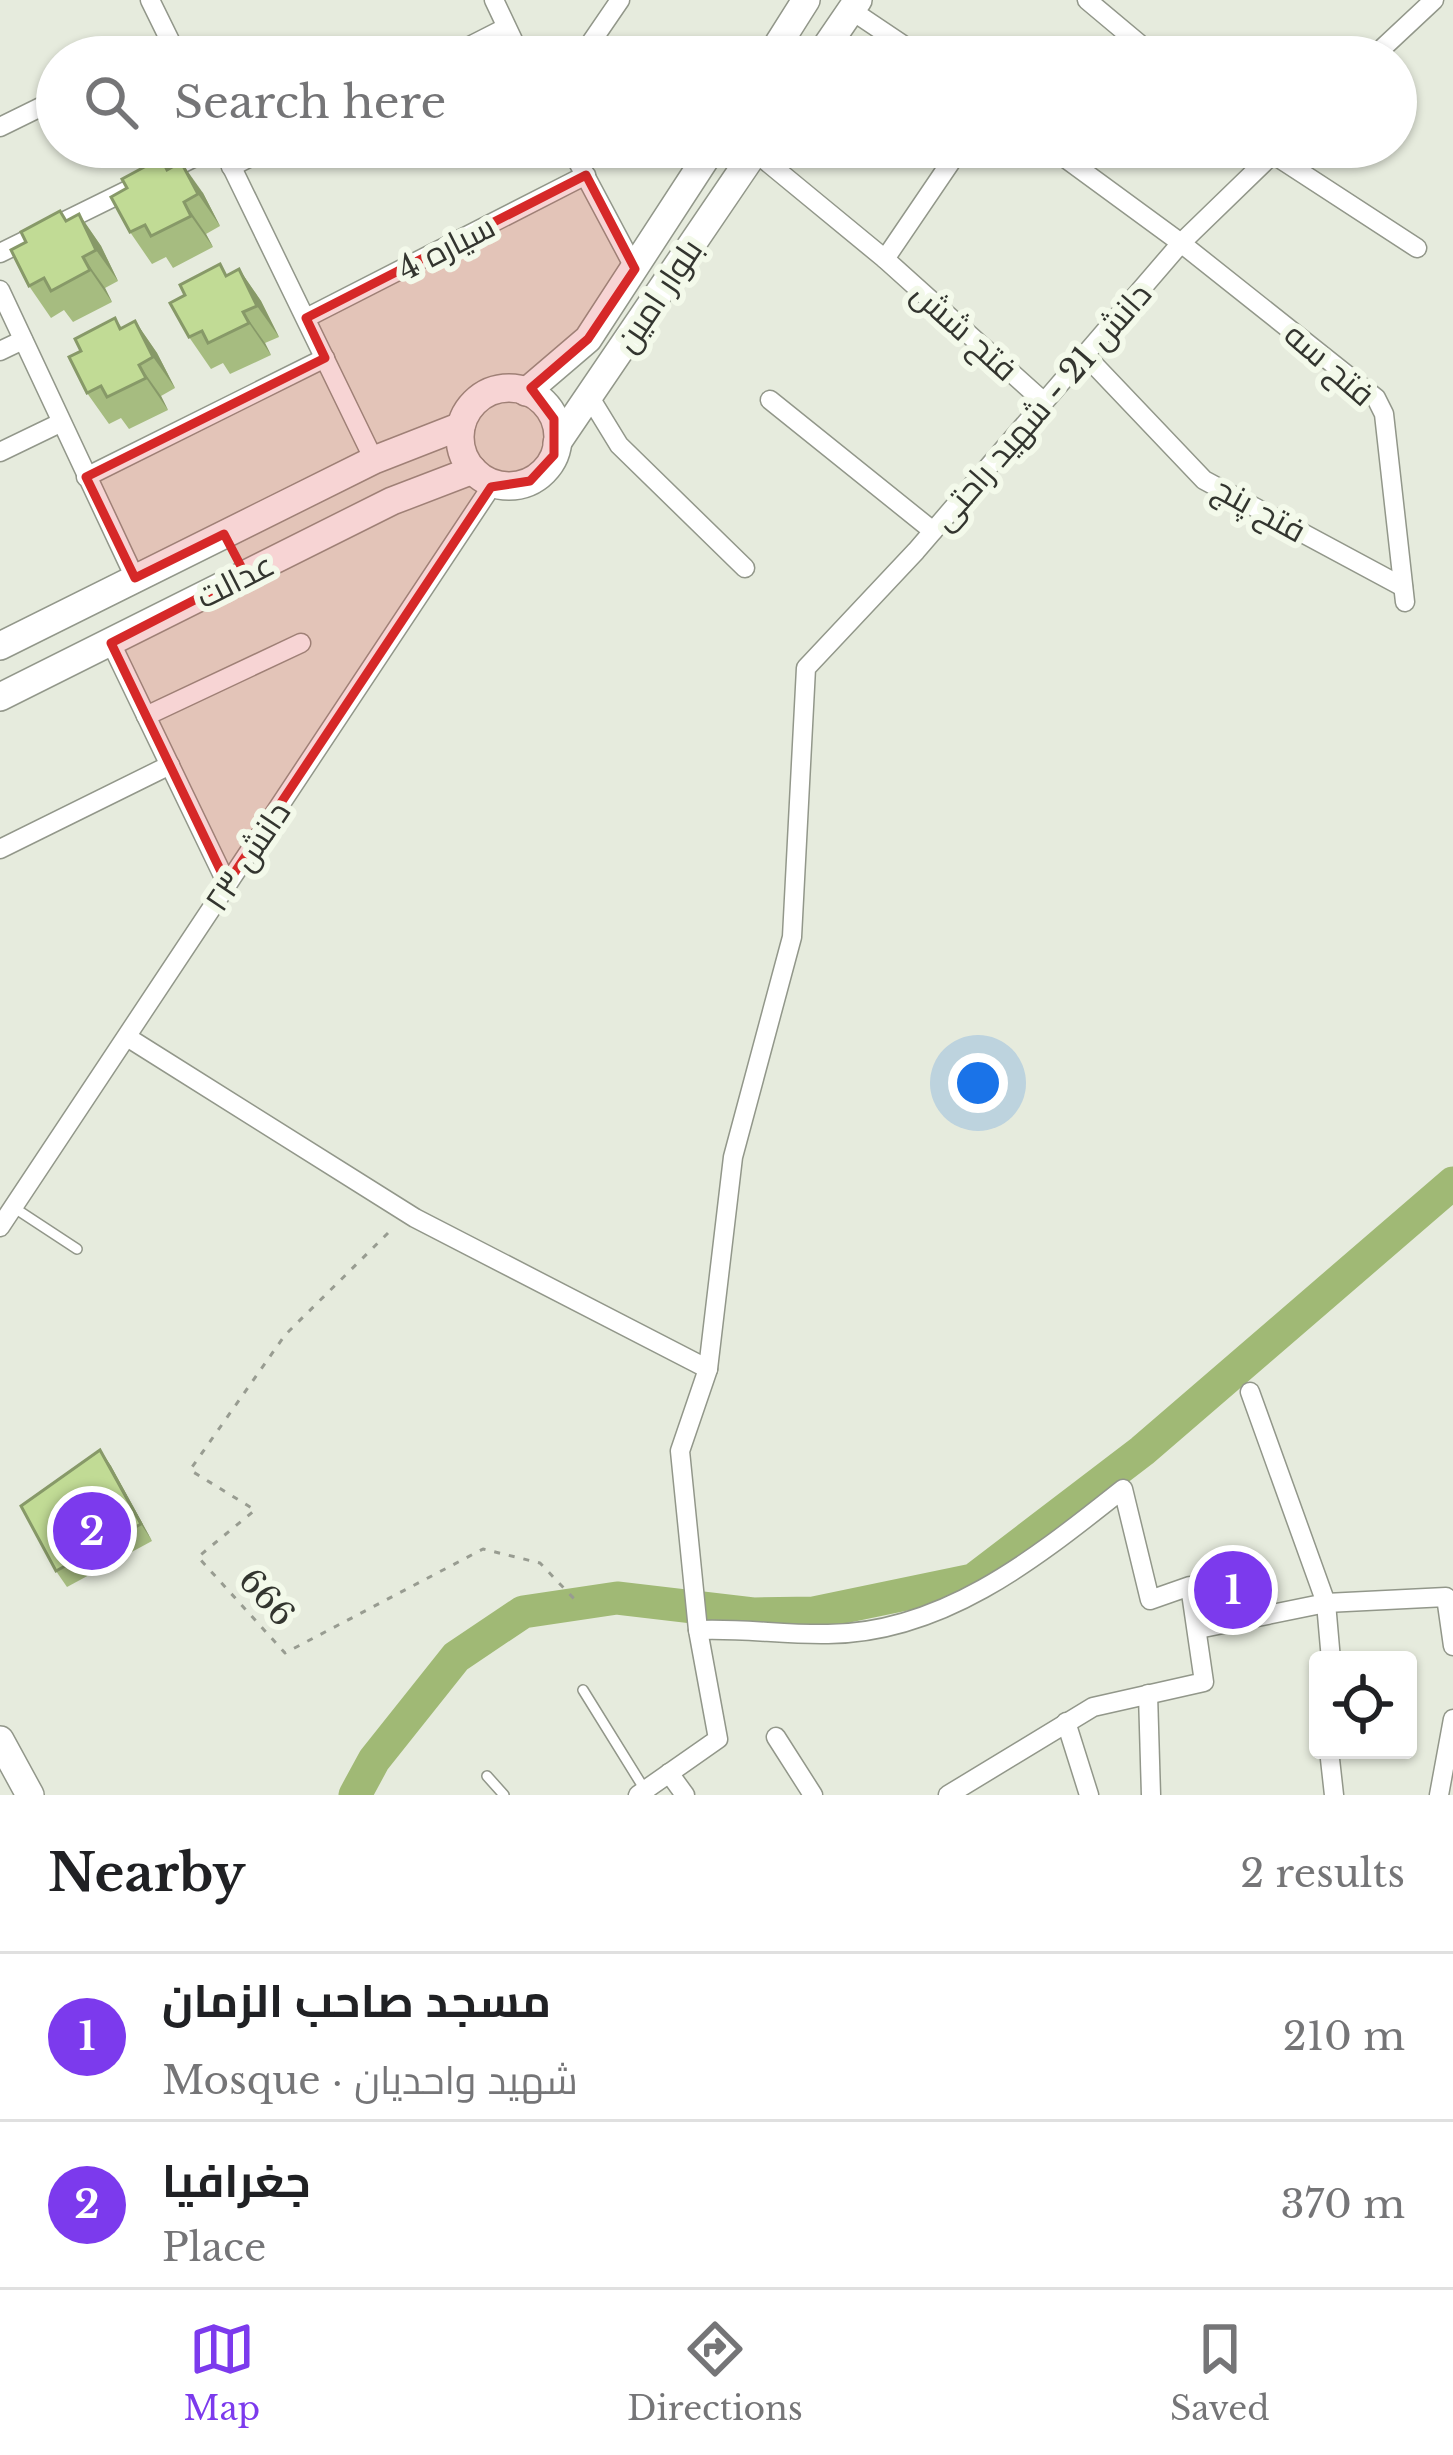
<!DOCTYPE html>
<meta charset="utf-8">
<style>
:root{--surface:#fff;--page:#f2f2f2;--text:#202124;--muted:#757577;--line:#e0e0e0;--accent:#7c3aed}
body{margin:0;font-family:"Libre Baskerville",Cairo,serif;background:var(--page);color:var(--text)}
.controls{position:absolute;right:36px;bottom:36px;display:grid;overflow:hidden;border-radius:12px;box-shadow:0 3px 9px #0004}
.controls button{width:108px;height:108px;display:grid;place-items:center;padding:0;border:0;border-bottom:3px solid var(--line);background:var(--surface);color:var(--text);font:60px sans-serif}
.you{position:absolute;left:978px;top:1083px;width:42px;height:42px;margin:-30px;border:9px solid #fff;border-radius:50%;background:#1a73e8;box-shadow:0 0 0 18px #1a73e833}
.badge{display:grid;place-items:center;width:78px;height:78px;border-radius:50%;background:var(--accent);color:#fff;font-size:39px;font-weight:700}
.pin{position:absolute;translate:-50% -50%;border:6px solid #fff;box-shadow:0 3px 12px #0006}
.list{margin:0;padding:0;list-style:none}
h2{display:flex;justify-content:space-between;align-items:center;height:156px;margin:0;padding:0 48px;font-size:51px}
h2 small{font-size:39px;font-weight:400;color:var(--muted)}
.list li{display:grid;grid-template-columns:78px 1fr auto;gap:36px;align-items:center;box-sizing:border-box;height:168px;padding:0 48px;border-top:3px solid var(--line)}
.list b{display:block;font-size:45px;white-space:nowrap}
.list p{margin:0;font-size:39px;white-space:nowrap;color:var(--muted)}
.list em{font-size:39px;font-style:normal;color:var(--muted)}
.icon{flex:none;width:66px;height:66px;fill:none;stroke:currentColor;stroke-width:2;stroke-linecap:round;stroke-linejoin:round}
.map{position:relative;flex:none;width:1453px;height:1795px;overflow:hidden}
.search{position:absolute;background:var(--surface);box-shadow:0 3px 9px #0004;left:36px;right:36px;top:36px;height:132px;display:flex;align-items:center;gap:30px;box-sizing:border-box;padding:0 42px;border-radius:66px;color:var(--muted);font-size:45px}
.sheet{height:492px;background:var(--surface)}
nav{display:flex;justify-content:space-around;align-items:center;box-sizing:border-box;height:168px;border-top:3px solid var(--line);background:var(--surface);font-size:33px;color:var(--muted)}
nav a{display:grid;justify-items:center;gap:6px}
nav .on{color:var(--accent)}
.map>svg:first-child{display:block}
</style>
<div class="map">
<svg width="1453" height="1795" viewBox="0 0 1453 1795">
<rect width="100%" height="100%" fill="#e6ebdd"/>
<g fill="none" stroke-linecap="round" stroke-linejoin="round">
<path stroke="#a0b975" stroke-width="33" d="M 355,1795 L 374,1760 L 456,1657 L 523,1612 L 617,1598 L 753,1614 L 814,1613 L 973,1580 L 1142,1451 L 1453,1183"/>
<g stroke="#92978a" stroke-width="12">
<g id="lane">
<path d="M 13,1207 L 77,1249"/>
<path d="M 583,1690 L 645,1790"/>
<path d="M 487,1776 L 504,1795"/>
</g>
</g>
<g stroke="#92978a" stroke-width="21">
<g id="street">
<path d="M 150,0 L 178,57"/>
<path d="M 494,0 L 521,57"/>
<path d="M 1087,0 L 1155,57"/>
<path d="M 851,10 L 921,57"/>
<path d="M 143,57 L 171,43"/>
<path d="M 448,57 L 505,28"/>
<path d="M 581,57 L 620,0"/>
<path d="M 1373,57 L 1434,0"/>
<path d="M 0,127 L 57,99"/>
<path d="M 222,147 L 374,460"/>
<path d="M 570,147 L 635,269"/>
<path d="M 1050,147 L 1181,243 L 1376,398 L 1384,414 L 1405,602"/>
<path d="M 1262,147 L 1417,248"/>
<path d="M 755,152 L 885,259 L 961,147"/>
<path d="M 231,167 L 270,147"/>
<path d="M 161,174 L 215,147"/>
<path d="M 0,253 L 130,189"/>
<path d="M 885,259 L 1044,402"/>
<path d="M 0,290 L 135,578"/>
<path d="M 306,318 L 586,175"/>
<path d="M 0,351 L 23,340"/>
<path d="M 1085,355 L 1204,480 L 1403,587"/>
<path d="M 589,396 L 619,445 L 745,568"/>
<path d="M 770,400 L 933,531"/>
<path d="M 0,452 L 60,423"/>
<path d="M 86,477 L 325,358"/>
<path d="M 111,643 L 227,884"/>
<path d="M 146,716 L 301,643"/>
<path d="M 0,849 L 170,765"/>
<path d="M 127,1037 L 415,1218 L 708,1369"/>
<path d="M 0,1227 L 493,484"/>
<path d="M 1250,1392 L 1326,1603 L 1331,1660"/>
<path d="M 1198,1629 L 1326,1603 L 1446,1597 L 1453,1646"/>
<path d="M 698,1630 C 742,1628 785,1635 828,1634 C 944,1633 1037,1557 1123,1489 L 1150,1600 L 1190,1586 L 1204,1682 L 1093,1707 L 948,1795"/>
<path d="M 1148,1694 L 1151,1795"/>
<path d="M 1066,1722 L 1089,1795"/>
<path d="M 776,1737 L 813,1795"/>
<path d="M 1329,1750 L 1334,1795"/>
<path d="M 669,1773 L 685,1795"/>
<path d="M 638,1795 L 718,1739 L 698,1630 L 680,1451 L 708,1369 L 733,1157 L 792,937 L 806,668 L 916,551 L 1181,243 L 1280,147"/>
<path d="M 1439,1795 L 1453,1719"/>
</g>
</g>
<g stroke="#92978a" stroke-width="30">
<g id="secondary">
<path d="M 770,57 L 806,0"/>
<path d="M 819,57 L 858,0"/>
<circle cx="509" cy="437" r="49"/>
<path d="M 526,392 L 588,339 L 713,147"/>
<path d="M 557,443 L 758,147"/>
<path d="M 0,646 L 374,460 L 461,426"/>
<path d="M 0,697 L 392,501 L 473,470"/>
<path d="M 0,1740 L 30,1795"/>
</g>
</g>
<path stroke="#989c91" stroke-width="3" stroke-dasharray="6 9" stroke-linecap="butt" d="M 388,1233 L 285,1335 L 190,1470 L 255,1510 L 198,1557 L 285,1653 L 483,1549 L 540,1563 L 579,1604"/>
<use href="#lane" stroke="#fff" stroke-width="9"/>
<use href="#street" stroke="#fff" stroke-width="18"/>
<use href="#secondary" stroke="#fff" stroke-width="27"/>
</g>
<g fill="#a6bc80">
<path d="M 169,169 L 203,193 L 220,226 L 206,234 L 213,247 L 173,268 L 166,257 L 152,264 L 130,232 Z"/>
<path d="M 79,214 L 101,246 L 118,281 L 105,288 L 112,302 L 73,322 L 64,310 L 51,318 L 29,286 L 67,220 Z"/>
<path d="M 239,269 L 261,301 L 279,337 L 265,343 L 271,355 L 230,374 L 223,363 L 211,369 L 189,337 L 227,275 Z"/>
<path d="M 115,318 L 122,328 L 135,321 L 157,353 L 175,388 L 161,396 L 168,410 L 129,429 L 121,418 L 109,424 L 87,393 L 81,351 Z"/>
<path d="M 100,1450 L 111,1466 L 152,1541 L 67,1587 L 56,1571 Z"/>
</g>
<g fill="#879968">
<path d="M 181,162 L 203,193 L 220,226 L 198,194 Z"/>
<path d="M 184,202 L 206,234 L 213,247 L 191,216 Z"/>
<path d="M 79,214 L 101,246 L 118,281 L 96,250 Z"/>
<path d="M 83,257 L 105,288 L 112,302 L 90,270 Z"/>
<path d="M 239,269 L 261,301 L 279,337 L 257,306 Z"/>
<path d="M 243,312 L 265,343 L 271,355 L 249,323 Z"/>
<path d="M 135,321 L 157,353 L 175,388 L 153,357 Z"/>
<path d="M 139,365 L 161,396 L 168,410 L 146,378 Z"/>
<path d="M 100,1450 L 111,1466 L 152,1541 L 141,1524 Z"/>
</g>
<g fill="#c1db95" stroke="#879968" stroke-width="3">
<path d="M 161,158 L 167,170 L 181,162 L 198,194 L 184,202 L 191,216 L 151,236 L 145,225 L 130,232 L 111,197 L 127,188 L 122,179 Z"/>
<path d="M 60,211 L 66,221 L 79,214 L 96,250 L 83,257 L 90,270 L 51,291 L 44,278 L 29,286 L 11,250 L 26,242 L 21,232 Z"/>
<path d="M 220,264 L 226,276 L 239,269 L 257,306 L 243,312 L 249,323 L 208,343 L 202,331 L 189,337 L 170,303 L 185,295 L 180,285 Z"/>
<path d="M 115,318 L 120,329 L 135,321 L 153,357 L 139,365 L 146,378 L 107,397 L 101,386 L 87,393 L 69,357 L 81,351 L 75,339 Z"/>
<path d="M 100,1450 L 141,1524 L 56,1571 L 21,1506 Z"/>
</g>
<path fill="#d62828" fill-opacity="0.2" stroke="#d62828" stroke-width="9" stroke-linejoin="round" d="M 586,175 L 635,269 L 588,339 L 531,388 L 554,419 L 554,455 L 530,481 L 491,487 L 227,884 L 111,643 L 245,574 L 224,534 L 135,578 L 86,477 L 325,358 L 306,318 Z"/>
<g text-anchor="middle" stroke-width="12" stroke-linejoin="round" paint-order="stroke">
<g font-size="33" fill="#33352f" stroke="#f3f9ea">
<text transform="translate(446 247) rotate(-27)" y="12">سیاره 4</text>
<text transform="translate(658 295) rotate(-56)" y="12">بلوار امین</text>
<text transform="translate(965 331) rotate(42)" y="12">فتح شش</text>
<text transform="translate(1330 364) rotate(41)" y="12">فتح سه</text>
<text transform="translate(1041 406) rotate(-49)" y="12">دانش 21 - شهید راحتی</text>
<text transform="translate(1260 509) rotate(29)" y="12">فتح پنج</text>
<text transform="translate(235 580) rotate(-27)" y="12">عدالت</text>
<text transform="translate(247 856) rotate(-56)" y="12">دانش ۲۳</text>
<text transform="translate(267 1597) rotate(48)" y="12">666</text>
</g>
</g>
</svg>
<div class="controls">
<button><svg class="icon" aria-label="locate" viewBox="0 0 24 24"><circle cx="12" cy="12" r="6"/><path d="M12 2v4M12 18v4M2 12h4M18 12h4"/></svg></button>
</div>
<div class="you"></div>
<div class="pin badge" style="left:1233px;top:1590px">1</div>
<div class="pin badge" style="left:92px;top:1531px">2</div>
<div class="search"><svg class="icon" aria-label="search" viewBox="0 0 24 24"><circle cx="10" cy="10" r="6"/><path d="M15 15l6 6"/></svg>Search here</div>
</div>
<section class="sheet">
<h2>Nearby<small>2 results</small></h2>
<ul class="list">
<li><span class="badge">1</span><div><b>مسجد صاحب الزمان</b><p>Mosque · شهید واحدیان</p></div><em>210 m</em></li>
<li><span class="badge">2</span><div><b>جغرافیا</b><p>Place</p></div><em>370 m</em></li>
</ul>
</section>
<nav>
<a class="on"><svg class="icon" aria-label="map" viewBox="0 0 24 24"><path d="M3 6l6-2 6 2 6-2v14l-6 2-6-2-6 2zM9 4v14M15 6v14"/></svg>Map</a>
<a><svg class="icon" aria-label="directions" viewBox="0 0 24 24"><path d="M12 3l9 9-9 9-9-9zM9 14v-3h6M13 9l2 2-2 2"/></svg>Directions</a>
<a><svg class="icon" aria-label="saved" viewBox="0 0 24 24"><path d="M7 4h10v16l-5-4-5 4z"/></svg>Saved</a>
</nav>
